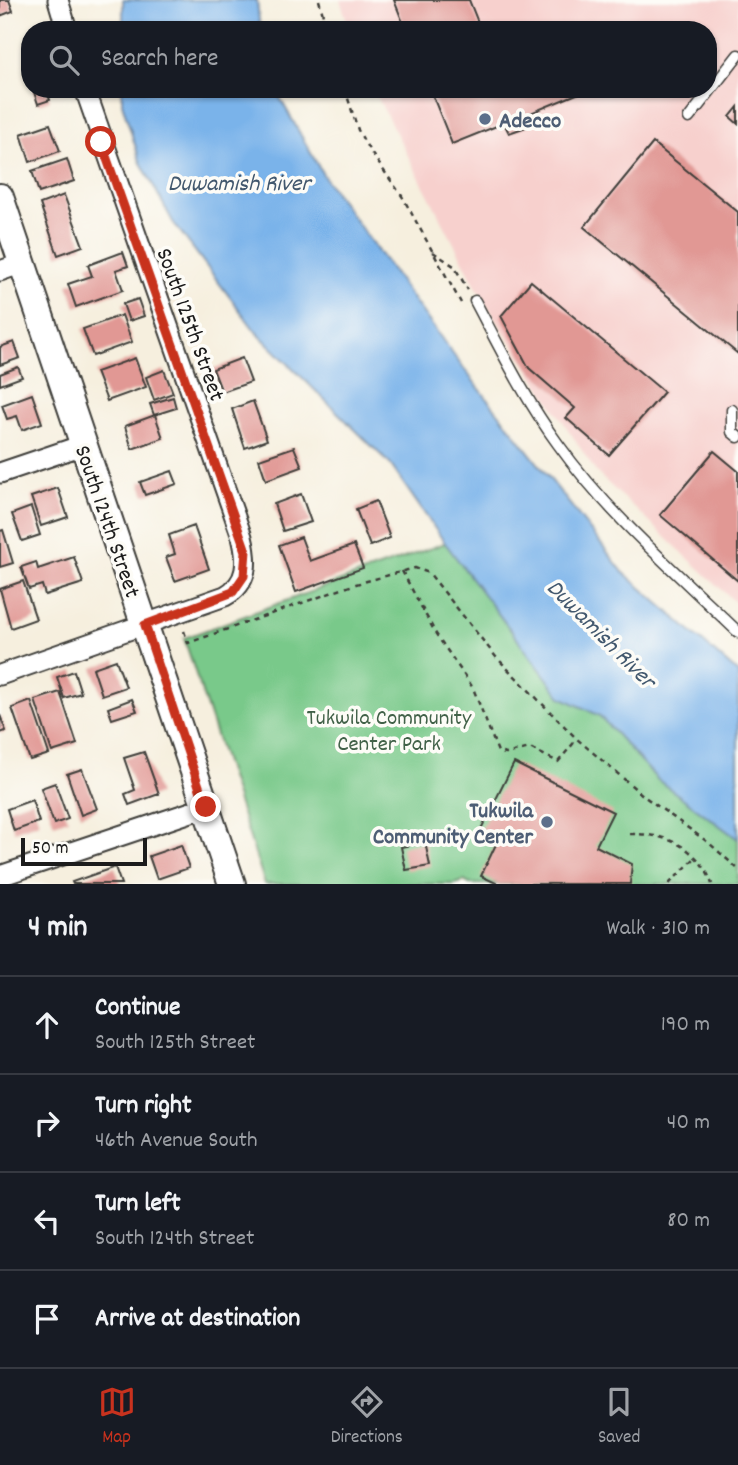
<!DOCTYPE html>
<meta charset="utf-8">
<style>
:root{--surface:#171b24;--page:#20242c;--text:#f1f3f6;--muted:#9ea1a6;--line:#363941;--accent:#c8321e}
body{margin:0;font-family:Dekko,sans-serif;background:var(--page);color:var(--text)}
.scale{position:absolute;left:21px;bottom:18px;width:126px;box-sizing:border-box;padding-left:7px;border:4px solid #1c1c1c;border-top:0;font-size:19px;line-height:24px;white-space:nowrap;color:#1c1c1c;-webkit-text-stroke:5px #fdfcf7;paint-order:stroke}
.stop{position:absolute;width:21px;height:21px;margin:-16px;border:5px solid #c8321e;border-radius:50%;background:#fff}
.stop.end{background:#c8321e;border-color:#fff;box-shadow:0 2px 7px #0008}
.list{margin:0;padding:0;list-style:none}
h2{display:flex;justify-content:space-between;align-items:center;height:91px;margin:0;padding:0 28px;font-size:30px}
h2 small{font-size:23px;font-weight:400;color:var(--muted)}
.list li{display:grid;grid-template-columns:46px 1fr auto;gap:21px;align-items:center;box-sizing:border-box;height:98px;padding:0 28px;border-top:2px solid var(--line)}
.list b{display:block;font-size:26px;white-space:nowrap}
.list p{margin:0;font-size:23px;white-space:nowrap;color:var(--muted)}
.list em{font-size:23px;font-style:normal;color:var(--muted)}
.icon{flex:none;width:38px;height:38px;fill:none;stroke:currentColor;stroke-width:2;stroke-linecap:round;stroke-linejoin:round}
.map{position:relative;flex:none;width:738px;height:884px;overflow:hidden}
.search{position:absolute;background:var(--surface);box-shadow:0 2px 5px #0004;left:21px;right:21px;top:21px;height:77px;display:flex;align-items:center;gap:18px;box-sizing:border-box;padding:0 24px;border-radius:28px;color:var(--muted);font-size:26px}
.sheet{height:483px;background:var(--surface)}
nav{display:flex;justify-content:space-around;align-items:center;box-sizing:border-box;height:98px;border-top:2px solid var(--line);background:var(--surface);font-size:19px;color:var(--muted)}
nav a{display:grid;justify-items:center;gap:4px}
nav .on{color:var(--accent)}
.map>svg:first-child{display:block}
</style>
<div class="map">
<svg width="738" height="884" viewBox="0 0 738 884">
<rect width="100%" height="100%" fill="#fdfcf7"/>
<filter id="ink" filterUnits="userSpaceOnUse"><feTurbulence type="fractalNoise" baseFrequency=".0143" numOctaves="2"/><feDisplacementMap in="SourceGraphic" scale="14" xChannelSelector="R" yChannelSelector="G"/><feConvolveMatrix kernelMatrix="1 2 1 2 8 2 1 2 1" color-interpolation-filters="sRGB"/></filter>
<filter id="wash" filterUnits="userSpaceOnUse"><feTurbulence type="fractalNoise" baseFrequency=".00686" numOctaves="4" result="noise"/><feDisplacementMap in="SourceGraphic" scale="28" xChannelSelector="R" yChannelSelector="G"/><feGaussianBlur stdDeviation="1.57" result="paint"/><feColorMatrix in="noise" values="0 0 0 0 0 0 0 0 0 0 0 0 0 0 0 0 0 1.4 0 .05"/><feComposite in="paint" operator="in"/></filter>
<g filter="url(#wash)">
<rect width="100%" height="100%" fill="#f6efde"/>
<path fill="#f7d0cd" d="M 340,0 L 738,0 L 738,605 L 596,472 L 484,301 L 373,89 L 708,89 L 708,30 L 350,30 Z"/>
<path fill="#79c98a" stroke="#4a7253" stroke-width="2" d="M 445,543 L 561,697 L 600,716 L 658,780 L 738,839 L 738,884 L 470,884 L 464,881 L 453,884 L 265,884 L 184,638 Z"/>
<g fill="#7ab3ea" stroke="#4b6883" stroke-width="2">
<path d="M 123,0 L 257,0 L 260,30 L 123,30 Z"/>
<path d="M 122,89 L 275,89 L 326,180 L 461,365 L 623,572 L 738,673 L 738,839 L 658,780 L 600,716 L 561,697 L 445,543 L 390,464 L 257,333 L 173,222 L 140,161 L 122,103 Z"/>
</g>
<g id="blocks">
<g fill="#e19894">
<path d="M 0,0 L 9,0 L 13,11 L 0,16 Z"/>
<path d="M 394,0 L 469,0 L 481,30 L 406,30 Z"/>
<path d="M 33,89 L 46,89 L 50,100 L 38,104 Z"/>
<path d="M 430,89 L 589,89 L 528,114 L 532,125 L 509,133 L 504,123 L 452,144 Z"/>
<path d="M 738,107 L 738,124 L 730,117 Z"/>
<path d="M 50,124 L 60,151 L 30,162 L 21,134 Z"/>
<path d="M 653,143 L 738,212 L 738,354 L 584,227 Z"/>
<path d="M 67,159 L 74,181 L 39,193 L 32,171 Z"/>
<path d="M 64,195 L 83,246 L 58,255 L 40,204 Z"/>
<path d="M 123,252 L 128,266 L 116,270 L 123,290 L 76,307 L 68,284 L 92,276 L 88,265 Z"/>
<path d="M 531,281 L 664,392 L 609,455 L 566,418 L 575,408 L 529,368 L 501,316 Z"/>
<path d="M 138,299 L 144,316 L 129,321 L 123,304 Z"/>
<path d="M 122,315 L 132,342 L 93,356 L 83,329 Z"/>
<path d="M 14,342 L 20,358 L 0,365 L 0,347 Z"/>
<path d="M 135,358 L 146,387 L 107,401 L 96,372 Z"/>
<path d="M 242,358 L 251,382 L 222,392 L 213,369 Z"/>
<path d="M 18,367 L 22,377 L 0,385 L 0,374 Z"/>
<path d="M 164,370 L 173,393 L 154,400 L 146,377 Z"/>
<path d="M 32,394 L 42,423 L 22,430 L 17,416 L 7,419 L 2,405 Z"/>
<path d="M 173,397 L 176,408 L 154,415 L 150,404 Z"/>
<path d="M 253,401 L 267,440 L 245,448 L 232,409 Z"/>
<path d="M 155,415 L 163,438 L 132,449 L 125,426 Z"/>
<path d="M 294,447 L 302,467 L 266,480 L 259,459 Z"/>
<path d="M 714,451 L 738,471 L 738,581 L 660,515 Z"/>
<path d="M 172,471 L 177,484 L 145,495 L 140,482 Z"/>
<path d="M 58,488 L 68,517 L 41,526 L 31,497 Z"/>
<path d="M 301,494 L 311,522 L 283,531 L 274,504 Z"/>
<path d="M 376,501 L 390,538 L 370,546 L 356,509 Z"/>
<path d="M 31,507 L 40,535 L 22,541 L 12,514 Z"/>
<path d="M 194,526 L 209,569 L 175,581 L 166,557 L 175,554 L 169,535 Z"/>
<path d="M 3,530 L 13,563 L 0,567 L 0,531 Z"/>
<path d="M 301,537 L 310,561 L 354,545 L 363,568 L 296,592 L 279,545 Z"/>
<path d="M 74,557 L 83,583 L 45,595 L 42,585 L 29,589 L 21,567 L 36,562 L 38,569 Z"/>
<path d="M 23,581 L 36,619 L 11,628 L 0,589 Z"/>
<path d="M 116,660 L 126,687 L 102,695 L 93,668 Z"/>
<path d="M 74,671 L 81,693 L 64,698 L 57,677 Z"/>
<path d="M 60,692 L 77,744 L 52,752 L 35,700 Z"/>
<path d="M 132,699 L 137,711 L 112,719 L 108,708 Z"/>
<path d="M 31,701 L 49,754 L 30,760 L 12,708 Z"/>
<path d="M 0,715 L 6,731 L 0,733 Z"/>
<path d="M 144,752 L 159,794 L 129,805 L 125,794 L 135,790 L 124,758 Z"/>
<path d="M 514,763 L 613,812 L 596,846 L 632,864 L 630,884 L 498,884 L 481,876 L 498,840 L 480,831 Z"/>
<path d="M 82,769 L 97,809 L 81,815 L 67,774 Z"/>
<path d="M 55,783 L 68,819 L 54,824 L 41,788 Z"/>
<path d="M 32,800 L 39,822 L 14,831 L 7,809 Z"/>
<path d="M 425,842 L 430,866 L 406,870 L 401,847 Z"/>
<path d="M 181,845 L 189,868 L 157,879 L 149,856 Z"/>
<path d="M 115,867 L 121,884 L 73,884 L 72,882 Z"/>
</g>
</g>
</g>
<g filter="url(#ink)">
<use href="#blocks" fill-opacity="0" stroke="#3d3c39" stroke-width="2"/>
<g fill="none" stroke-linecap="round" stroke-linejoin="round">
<g stroke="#3d3c39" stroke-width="13">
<g id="lane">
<path d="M 689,118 L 738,55"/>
<path d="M 475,301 C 501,350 525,399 558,444 C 608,514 676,572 738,632"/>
<path d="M 732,410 L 732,432 L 738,437"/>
</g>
</g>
<g stroke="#3d3c39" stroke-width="23">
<g id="street">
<path d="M 58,0 L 67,30"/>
<path d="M 0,271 L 23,263"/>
<path d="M 0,473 L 83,445"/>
<path d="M 0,675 L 225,596 C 249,583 248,561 242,537 L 85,89"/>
<path d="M 0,876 L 206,807"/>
</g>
</g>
<g stroke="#3d3c39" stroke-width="30">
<path id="secondary" d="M 0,197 L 232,884"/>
</g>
<g stroke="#3d3c39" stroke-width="2.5" stroke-dasharray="5 5" stroke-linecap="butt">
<path d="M 319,0 L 327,30"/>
<path d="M 345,89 L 358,130 L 369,150 L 402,196 L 461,303"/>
<path d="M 433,252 L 454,266 L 468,290"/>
<path d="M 402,571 L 436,634 L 473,688 L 498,752 L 506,754 L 530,748 L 558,762 L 577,739"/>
<path d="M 184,631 L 188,643 L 356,584 L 415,568 L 429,573 L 496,657 L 577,739 L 645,797 L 709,843 L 738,869"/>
<path d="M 630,834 C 667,833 699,848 712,884"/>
<path d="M 669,884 L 696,857"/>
</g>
<use href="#lane" stroke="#fff" stroke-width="10"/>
<use href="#street" stroke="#fff" stroke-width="19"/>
<use href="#secondary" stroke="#fff" stroke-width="26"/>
</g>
</g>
<g fill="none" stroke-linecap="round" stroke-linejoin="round" filter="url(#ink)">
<path stroke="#c8321e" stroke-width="9" d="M 101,142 L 246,551 L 244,576 L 233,592 L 145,625 L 206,807"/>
</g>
<g fill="#5c6f8a" stroke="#fdfcf7" stroke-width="2.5">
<circle cx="485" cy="119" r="7"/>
<circle cx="547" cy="822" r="7"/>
</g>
<g text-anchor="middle" stroke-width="7" stroke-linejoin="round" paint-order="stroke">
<g font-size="23" font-weight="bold" fill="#4e5e75" stroke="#fdfcf7" text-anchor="start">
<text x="499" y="127">Adecco</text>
<text x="533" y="817" text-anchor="end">Tukwila<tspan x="533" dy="26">Community Center</tspan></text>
</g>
<g font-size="23" fill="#1c1c1c" stroke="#fdfcf7">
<text transform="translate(192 324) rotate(70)" y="8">South 125th Street</text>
<text transform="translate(109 521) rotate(71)" y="8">South 124th Street</text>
</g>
<g font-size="23" fill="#416148" stroke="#fdfcf7">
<text x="389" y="724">Tukwila Community<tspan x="389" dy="26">Center Park</tspan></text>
</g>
<g font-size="24" font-style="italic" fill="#42586e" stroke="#fdfcf7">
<text x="239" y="190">Duwamish River</text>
<text transform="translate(602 633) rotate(45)" y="8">Duwamish River</text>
</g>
</g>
</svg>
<div class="scale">50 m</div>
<div class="stop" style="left:101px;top:142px"></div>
<div class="stop end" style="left:206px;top:807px"></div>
<div class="search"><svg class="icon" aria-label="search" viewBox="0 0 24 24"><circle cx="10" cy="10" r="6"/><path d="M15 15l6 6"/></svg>Search here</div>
</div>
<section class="sheet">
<h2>4 min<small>Walk · 310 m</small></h2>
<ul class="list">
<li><svg class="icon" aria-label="ahead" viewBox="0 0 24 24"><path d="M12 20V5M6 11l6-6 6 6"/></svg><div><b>Continue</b><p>South 125th Street</p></div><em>190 m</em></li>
<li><svg class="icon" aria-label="right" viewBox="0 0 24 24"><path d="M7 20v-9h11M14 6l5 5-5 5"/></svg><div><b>Turn right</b><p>46th Avenue South</p></div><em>40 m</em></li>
<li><svg class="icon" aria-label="left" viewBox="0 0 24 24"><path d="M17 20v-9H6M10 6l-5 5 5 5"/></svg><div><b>Turn left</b><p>South 124th Street</p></div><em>80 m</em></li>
<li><svg class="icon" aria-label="arrive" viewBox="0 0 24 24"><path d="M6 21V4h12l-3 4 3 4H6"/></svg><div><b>Arrive at destination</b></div></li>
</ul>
</section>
<nav>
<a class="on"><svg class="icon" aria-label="map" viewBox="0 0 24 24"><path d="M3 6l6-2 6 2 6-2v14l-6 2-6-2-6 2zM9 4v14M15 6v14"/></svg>Map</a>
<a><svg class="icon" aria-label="directions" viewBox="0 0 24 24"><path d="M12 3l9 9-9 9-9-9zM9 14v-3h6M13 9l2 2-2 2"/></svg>Directions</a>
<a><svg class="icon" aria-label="saved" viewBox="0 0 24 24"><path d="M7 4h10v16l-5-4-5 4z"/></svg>Saved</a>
</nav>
